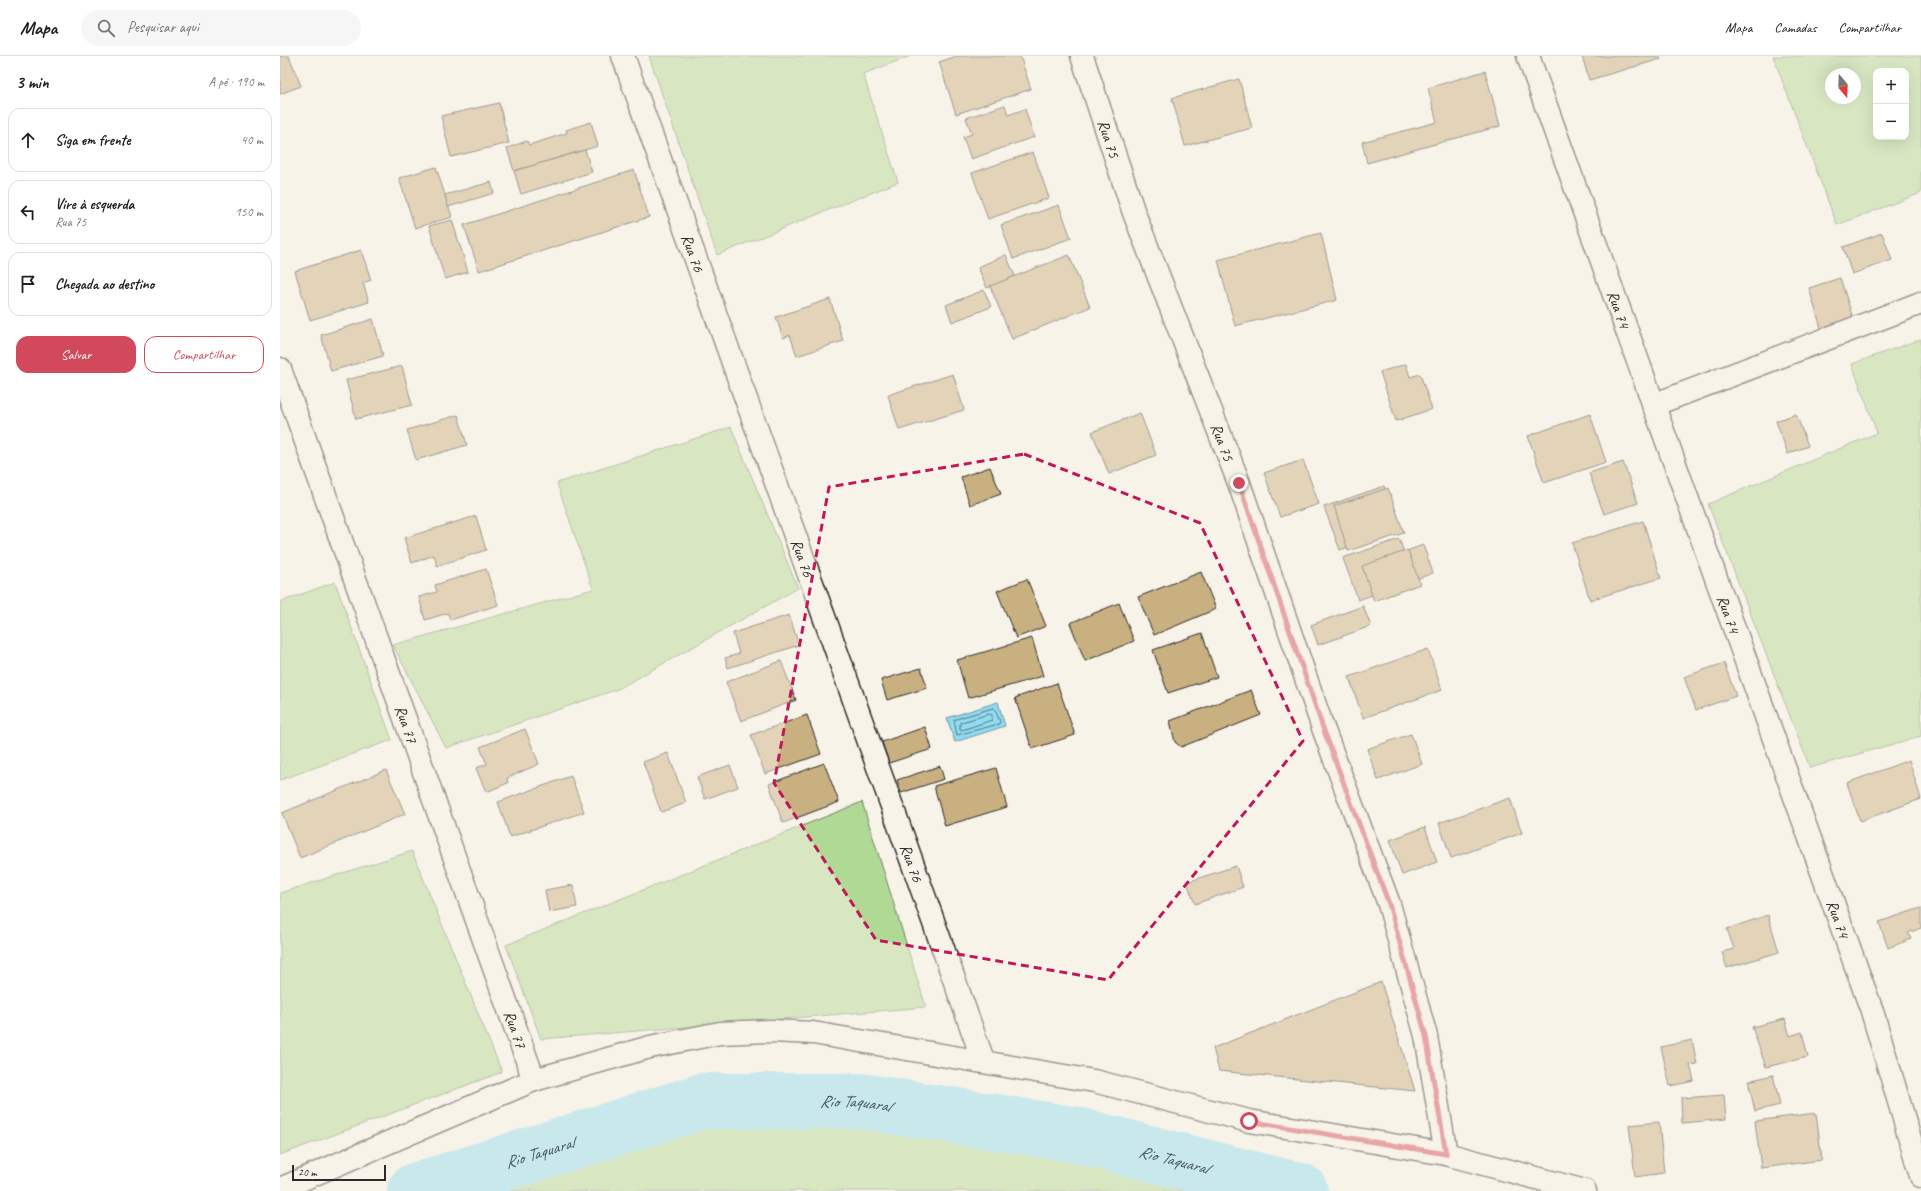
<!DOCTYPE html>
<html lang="pt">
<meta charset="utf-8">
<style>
:root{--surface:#fff;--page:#f6f6f6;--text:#202124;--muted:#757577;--line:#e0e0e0;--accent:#d1495b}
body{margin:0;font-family:Caveat,sans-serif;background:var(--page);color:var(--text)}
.controls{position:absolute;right:12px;top:12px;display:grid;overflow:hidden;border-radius:8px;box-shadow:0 4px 16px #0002}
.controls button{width:36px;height:36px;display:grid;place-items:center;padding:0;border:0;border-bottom:1px solid var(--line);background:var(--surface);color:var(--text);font:20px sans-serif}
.compass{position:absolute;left:1545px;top:12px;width:36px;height:36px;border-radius:50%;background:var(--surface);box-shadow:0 4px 16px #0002;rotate:161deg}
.scale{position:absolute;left:12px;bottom:10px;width:94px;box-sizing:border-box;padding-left:4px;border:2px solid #2b2b2b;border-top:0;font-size:11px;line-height:14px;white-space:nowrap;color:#2b2b2b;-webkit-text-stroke:3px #f7f3e8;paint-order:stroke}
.stop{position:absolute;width:12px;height:12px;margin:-9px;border:3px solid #d1495b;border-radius:50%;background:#fff}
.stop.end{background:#d1495b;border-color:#fff;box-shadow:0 1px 4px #0008}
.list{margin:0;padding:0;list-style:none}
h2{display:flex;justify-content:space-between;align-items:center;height:52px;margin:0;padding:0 16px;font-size:17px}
h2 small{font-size:13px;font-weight:400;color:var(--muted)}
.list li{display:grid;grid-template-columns:26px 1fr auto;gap:12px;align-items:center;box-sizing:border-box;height:64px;margin:0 8px 8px;padding:0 8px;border:1px solid var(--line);border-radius:12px}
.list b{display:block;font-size:15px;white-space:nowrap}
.list p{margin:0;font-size:13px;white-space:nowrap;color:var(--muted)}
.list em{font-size:13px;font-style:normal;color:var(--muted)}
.actions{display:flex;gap:8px;padding:12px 16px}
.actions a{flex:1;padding:9px 0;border:1px solid var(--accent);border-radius:12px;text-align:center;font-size:14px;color:var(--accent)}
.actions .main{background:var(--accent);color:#fff}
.icon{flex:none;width:22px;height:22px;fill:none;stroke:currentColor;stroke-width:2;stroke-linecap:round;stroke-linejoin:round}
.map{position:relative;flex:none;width:1641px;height:1135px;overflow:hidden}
header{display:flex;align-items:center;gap:24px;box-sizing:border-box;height:56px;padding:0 20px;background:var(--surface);border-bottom:1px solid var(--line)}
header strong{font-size:19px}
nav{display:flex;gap:22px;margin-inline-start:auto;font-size:14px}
.search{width:280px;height:36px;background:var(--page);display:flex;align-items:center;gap:10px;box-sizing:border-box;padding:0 14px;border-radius:22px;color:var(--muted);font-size:15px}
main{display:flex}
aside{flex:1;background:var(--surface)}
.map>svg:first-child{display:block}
</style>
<header>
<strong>Mapa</strong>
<div class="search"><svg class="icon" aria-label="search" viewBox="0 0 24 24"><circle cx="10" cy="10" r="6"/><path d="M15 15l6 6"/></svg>Pesquisar aqui</div>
<nav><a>Mapa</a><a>Camadas</a><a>Compartilhar</a></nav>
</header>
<main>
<aside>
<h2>3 min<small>A pé · 190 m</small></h2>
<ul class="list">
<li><svg class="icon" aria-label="ahead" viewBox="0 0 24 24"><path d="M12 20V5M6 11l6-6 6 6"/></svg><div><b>Siga em frente</b></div><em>40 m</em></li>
<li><svg class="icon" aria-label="left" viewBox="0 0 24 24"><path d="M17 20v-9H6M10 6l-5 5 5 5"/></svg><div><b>Vire à esquerda</b><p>Rua 75</p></div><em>150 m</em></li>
<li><svg class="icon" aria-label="arrive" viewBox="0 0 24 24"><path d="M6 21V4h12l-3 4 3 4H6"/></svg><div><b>Chegada ao destino</b></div></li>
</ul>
<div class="actions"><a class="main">Salvar</a><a>Compartilhar</a></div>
</aside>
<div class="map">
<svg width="1641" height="1135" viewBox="0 0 1641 1135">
<rect width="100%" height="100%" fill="#f7f3e8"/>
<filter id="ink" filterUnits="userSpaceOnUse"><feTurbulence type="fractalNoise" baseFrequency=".025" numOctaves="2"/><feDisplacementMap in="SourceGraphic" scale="8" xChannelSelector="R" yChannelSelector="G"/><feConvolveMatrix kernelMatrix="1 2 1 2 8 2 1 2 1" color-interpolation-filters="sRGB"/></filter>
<g filter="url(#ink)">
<g fill="#b1d996" stroke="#6e8260" fill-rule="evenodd">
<path d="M 369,0 L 631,0 L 583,18 L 618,126 L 437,199 Z"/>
<path d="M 1493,0 L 1641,0 L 1641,137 L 1557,169 ZM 1596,15 L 1626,15 L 1626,81 L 1596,81 ZM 1551,18 L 1575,18 L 1575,42 L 1551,42 Z"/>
<path d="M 1641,283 L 1641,680 L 1530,712 L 1428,448 L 1597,377 L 1572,308 Z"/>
<path d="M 451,371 L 518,532 L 338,633 L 166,692 L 113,589 L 313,533 L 277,427 Z"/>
<path d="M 55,526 L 112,684 L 0,724 L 0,546 Z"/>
<path d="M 582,746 L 646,951 L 261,983 L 226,889 Z"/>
<path d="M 132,795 L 222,1016 L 0,1099 L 0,837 Z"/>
<path d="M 586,1052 L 941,1135 L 190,1135 L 203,1129 L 426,1062 Z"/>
</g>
<path fill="#91dcf2" stroke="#6895a2" d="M 718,646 L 725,670 L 675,686 L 667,662 Z"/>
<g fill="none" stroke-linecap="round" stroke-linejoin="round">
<g stroke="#54727b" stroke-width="1">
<path d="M 714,652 L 720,665 L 719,668 L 677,679 L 674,664 Z"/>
<path d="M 710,658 L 712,659 L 712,664 L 682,674 L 680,673 L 680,667 Z"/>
</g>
<path stroke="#91dcf2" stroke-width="56" id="s1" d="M 135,1135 L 423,1045 L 580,1045 L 792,1078 L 1020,1135"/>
</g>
<g fill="#c9b080" stroke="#2b2b2b">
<path d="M 0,0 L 9,0 L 21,30 L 0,38 Z"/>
<path d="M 677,0 L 740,0 L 751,33 L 676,58 L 659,6 Z"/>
<path d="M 1302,0 L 1380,0 L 1381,3 L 1309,24 Z"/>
<path d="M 1205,15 L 1220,70 L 1087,107 L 1082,86 L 1157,66 L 1148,32 Z"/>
<path d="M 959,23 L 972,72 L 905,90 L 892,42 Z"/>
<path d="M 219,47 L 229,87 L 171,101 L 161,60 Z"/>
<path d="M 725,49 L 728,59 L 745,53 L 754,81 L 691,103 L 683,81 L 692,78 L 686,62 Z"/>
<path d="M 311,66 L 318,90 L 234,115 L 227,92 L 247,85 L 249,89 L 287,77 L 286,74 Z"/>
<path d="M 305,94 L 312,116 L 241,138 L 234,115 Z"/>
<path d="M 753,96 L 769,142 L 708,163 L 692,117 Z"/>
<path d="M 156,111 L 172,161 L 135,172 L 119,122 Z"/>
<path d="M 354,114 L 369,161 L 199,215 L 184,169 Z"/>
<path d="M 211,126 L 214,137 L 168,151 L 165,139 Z"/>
<path d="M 779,149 L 791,182 L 733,203 L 721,169 Z"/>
<path d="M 172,164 L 188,216 L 165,223 L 149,170 Z"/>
<path d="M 1041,177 L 1057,244 L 955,270 L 938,204 Z"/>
<path d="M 1602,177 L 1612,204 L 1572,218 L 1563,191 Z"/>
<path d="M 81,194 L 91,224 L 83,227 L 89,246 L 30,264 L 15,215 Z"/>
<path d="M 726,199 L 735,220 L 707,232 L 698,211 Z"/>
<path d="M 789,199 L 810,251 L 732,283 L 710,230 Z"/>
<path d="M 1560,222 L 1573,262 L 1541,272 L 1529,232 Z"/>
<path d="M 704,234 L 711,251 L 672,266 L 666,249 Z"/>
<path d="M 550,243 L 563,285 L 517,300 L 510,279 L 503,282 L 496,261 Z"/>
<path d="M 93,263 L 103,300 L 51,315 L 41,279 Z"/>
<path d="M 1126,308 L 1130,321 L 1140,318 L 1152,353 L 1116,365 L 1100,316 Z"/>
<path d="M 122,310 L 132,349 L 76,363 L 66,324 Z"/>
<path d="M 673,318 L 684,354 L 619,374 L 608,339 Z"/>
<path d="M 860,357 L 876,399 L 829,418 L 812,376 Z"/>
<path d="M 1310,358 L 1326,406 L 1264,427 L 1248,380 Z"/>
<path d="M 1516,358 L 1528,390 L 1508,398 L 1496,365 Z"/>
<path d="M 178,359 L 187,389 L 136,404 L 127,374 Z"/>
<path d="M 1023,404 L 1039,448 L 1000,461 L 984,417 Z"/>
<path d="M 1343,406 L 1358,447 L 1324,458 L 1309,417 Z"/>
<path d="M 710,411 L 721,438 L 690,449 L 681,421 Z"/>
<path d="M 1104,430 L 1119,473 L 1060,494 L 1044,451 Z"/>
<path d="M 1108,432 L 1124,477 L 1068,495 L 1054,450 Z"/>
<path d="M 196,460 L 206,494 L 157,510 L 154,499 L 132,507 L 124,482 Z"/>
<path d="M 1363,465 L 1381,522 L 1310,544 L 1292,487 Z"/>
<path d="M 1119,483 L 1124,496 L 1143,489 L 1153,517 L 1078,544 L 1063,502 Z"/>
<path d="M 1128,494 L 1140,528 L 1094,545 L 1082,510 Z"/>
<path d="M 206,513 L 218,549 L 170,564 L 168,557 L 145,564 L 139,541 L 157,536 L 155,529 Z"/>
<path d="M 921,516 L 936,553 L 874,579 L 858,541 Z"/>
<path d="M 747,523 L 766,570 L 736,582 L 717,535 Z"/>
<path d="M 839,547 L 854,585 L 805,605 L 790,567 Z"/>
<path d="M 1083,550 L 1091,570 L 1038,589 L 1031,569 Z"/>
<path d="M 509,559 L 519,589 L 448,612 L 445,602 L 459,598 L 453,577 Z"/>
<path d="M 922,577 L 937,621 L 888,637 L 873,594 Z"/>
<path d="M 752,582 L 763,620 L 688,642 L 677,604 Z"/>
<path d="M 1148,593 L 1162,634 L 1083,662 L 1069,621 Z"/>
<path d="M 501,605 L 516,644 L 461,665 L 446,626 Z"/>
<path d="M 1444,607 L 1456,640 L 1416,654 L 1404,621 Z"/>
<path d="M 641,612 L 647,632 L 607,644 L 601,624 Z"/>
<path d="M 777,627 L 795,679 L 752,693 L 735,642 Z"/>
<path d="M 971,634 L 981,659 L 901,691 L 895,686 L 890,665 Z"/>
<path d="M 527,659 L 541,698 L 485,718 L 471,679 Z"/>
<path d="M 645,671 L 652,693 L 609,707 L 602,686 Z"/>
<path d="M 245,673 L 259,708 L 227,722 L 228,727 L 206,736 L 196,712 L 207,708 L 200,691 Z"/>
<path d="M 1131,678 L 1142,708 L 1098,724 L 1087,693 Z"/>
<path d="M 388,697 L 406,747 L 381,756 L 363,706 Z"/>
<path d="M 1629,704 L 1641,743 L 1580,765 L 1567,727 Z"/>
<path d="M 544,707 L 559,746 L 503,767 L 489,728 Z"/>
<path d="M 450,709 L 458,731 L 425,743 L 417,721 Z"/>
<path d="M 660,710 L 664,723 L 621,737 L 617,724 Z"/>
<path d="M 716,712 L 727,751 L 665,770 L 654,730 Z"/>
<path d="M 106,714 L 125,758 L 20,802 L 2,757 Z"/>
<path d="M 291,720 L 304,756 L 230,781 L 218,746 Z"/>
<path d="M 1230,742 L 1242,777 L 1171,802 L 1159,767 Z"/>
<path d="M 1145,771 L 1157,806 L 1122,819 L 1110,784 Z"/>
<path d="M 956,810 L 963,831 L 915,848 L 907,826 Z"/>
<path d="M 293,829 L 297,851 L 269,856 L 265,834 Z"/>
<path d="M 1641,852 L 1641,872 L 1628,877 L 1631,883 L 1608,892 L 1599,866 Z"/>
<path d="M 1488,859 L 1499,896 L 1447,912 L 1442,896 L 1454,893 L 1447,873 Z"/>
<path d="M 1101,926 L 1135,1035 L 939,1015 L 933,992 Z"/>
<path d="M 1505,963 L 1510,980 L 1522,976 L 1528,1001 L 1486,1011 L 1472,971 Z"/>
<path d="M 1412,984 L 1417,1008 L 1410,1009 L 1414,1025 L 1390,1030 L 1381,991 Z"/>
<path d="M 1493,1019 L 1500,1049 L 1475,1055 L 1468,1025 Z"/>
<path d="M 1444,1039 L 1446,1063 L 1402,1067 L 1401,1042 Z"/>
<path d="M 1536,1057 L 1542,1104 L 1481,1112 L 1475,1065 Z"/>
<path d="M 1379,1066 L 1384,1117 L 1355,1121 L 1349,1069 Z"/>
</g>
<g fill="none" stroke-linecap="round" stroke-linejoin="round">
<g stroke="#2b2b2b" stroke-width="25">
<g id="street">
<path id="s2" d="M 343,0 L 703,1004"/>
<path id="s3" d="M 802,0 L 854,157 L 959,427 L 1043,672 L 1109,848 L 1146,980 L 1166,1098"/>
<path id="s4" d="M 1248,0 L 1592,955 L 1641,1120"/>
<path id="s5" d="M 0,313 L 254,1024"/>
<path d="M 1373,349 L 1641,247"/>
<path d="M 0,1133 L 254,1024 L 370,991 L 440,977 L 491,975 L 533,977 L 814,1025 L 969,1065 L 1166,1098 L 1305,1135"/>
</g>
</g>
<use href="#street" stroke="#f7f3e8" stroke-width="22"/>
</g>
</g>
<g fill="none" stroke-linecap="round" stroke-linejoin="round" filter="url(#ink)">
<path stroke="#d1495b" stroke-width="5" d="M 959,427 L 1043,672 L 1109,848 L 1146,980 L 1166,1098 L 969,1065"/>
</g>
<path d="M0 0H1641V1135H0ZM 744,398 L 920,467 L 1023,685 L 828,924 L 596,884 L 494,727 L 549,431 Z" fill="#f7f3e8" fill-opacity=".55" fill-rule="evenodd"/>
<path fill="none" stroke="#c2185b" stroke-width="3" stroke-dasharray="8 5" stroke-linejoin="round" d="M 744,398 L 920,467 L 1023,685 L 828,924 L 596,884 L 494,727 L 549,431 Z"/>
<g text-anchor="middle" stroke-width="3.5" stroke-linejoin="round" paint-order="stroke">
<g font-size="16" fill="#2b2b2b" stroke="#f7f3e8">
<text dy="6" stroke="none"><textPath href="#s3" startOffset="87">Rua 75</textPath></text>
<text dy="6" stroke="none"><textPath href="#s2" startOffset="209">Rua 76</textPath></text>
<text dy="6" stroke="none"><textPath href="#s4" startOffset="269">Rua 74</textPath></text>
<text dy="6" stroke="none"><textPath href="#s3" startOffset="411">Rua 75</textPath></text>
<text dy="6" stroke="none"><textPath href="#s2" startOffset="533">Rua 76</textPath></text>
<text dy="6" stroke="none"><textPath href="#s4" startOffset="593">Rua 74</textPath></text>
<text dy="6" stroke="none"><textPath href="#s5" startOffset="377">Rua 77</textPath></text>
<text dy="6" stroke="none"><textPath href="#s2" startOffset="857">Rua 76</textPath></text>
<text dy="6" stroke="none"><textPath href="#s4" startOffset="917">Rua 74</textPath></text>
<text dy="6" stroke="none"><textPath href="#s5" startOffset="701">Rua 77</textPath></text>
</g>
<g font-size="17" font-style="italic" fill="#44575d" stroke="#f7f3e8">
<text dy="6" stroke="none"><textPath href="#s1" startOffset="454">Rio Taquaral</textPath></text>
<text dy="6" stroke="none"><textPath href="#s1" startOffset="130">Rio Taquaral</textPath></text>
<text dy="6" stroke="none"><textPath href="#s1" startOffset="778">Rio Taquaral</textPath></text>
</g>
</g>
</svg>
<div class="controls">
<button>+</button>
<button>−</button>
</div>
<svg class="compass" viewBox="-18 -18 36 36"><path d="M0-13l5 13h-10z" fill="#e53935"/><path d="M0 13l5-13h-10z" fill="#757577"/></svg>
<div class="scale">20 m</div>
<div class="stop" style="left:969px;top:1065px"></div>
<div class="stop end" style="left:959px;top:427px"></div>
</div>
</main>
